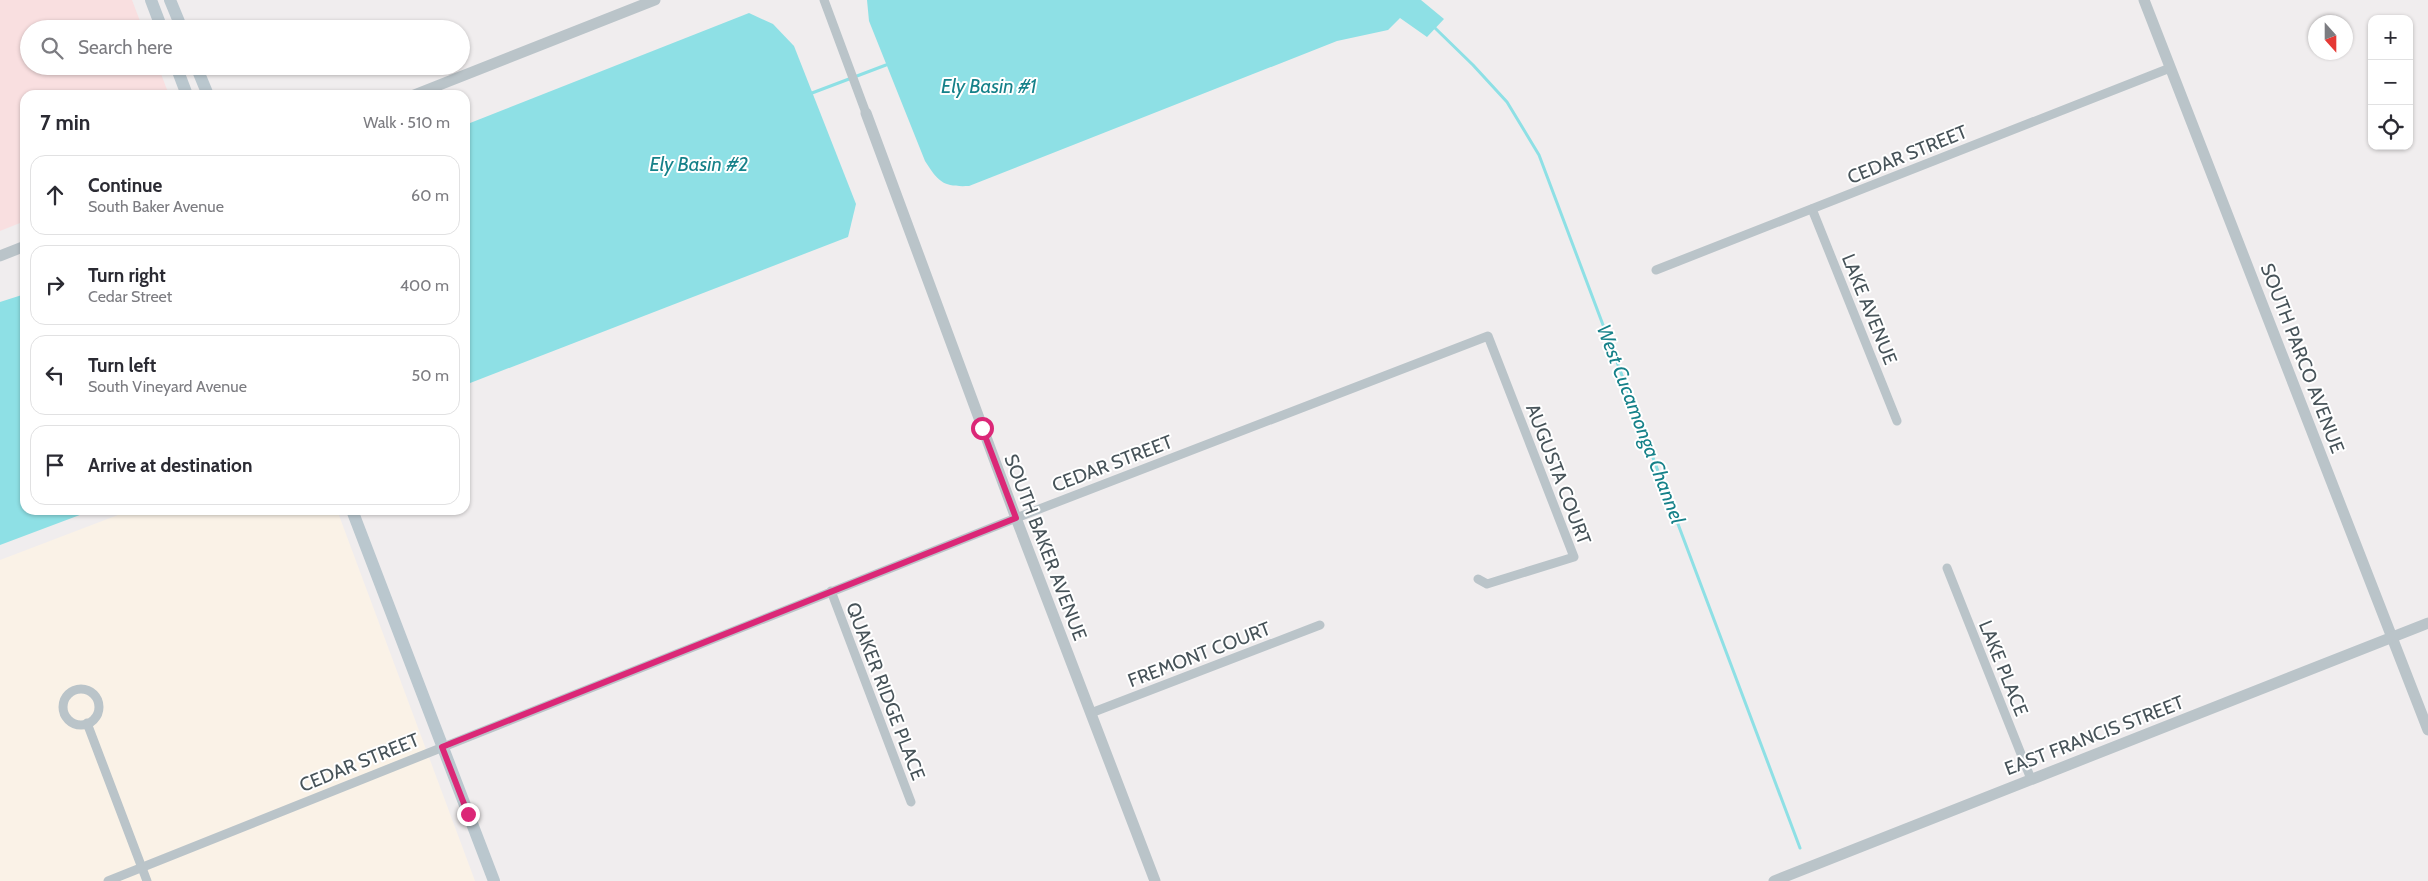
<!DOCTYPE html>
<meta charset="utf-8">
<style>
:root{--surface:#fff;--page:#f2f2f3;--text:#2b2b33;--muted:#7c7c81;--line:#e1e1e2}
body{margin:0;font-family:Cabin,sans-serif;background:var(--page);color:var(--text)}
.controls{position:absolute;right:15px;top:15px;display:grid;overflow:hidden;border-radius:10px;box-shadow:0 1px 4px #0004}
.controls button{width:45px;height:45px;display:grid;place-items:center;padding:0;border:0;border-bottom:1px solid var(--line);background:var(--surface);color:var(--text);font:25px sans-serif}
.compass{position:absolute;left:2308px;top:15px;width:45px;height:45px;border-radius:50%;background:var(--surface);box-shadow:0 1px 4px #0004;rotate:159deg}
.stop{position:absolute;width:15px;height:15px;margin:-11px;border:4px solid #db2777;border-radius:50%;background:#fff}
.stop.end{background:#db2777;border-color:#fff;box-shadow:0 1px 5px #0008}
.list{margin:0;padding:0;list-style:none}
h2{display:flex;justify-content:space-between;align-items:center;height:65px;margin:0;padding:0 20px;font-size:21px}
h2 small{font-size:16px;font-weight:400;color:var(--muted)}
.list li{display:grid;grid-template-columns:32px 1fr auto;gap:15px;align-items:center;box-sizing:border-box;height:80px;margin:0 10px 10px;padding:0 10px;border:1px solid var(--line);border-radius:15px}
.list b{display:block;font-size:19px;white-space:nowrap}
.list p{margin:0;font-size:16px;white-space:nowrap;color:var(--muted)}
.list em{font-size:16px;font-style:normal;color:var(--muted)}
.icon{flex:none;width:28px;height:28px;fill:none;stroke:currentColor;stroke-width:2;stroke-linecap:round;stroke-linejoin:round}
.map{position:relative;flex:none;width:2428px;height:881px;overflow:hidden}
.search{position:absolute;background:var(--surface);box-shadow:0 1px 4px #0004;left:20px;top:20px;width:450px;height:55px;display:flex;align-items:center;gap:12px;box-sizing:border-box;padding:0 18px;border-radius:28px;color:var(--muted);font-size:19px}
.panel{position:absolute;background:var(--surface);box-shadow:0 1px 4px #0004;left:20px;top:90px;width:450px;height:425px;border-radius:15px}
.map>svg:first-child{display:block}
</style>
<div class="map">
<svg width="2428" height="881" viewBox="0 0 2428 881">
<rect width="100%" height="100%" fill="#f0edee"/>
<path fill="#faf2e7" d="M 131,510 L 337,510 L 475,881 L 0,881 L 0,560 Z"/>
<path fill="#f9dfe0" d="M 0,0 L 132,0 L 143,29 L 29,29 L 29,66 L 158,66 L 169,95 L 25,95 L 25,221 L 0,231 Z"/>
<g fill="#8ee0e5">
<path d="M 867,0 L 1421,0 L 1444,19 L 1427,37 L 1400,18 L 1388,30 L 1337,41 L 969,186 C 944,187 939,183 925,161 L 869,21 Z"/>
<path d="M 749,13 L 773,24 L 794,46 L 856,204 L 848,237 L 465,385 L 465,125 Z"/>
<path d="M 25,294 L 25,510 L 93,510 L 0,545 L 0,302 Z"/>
</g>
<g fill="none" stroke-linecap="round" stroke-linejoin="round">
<g stroke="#8ee0e5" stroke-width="3">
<path d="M 1435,28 L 1473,65 L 1507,102 L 1539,155 L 1800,848"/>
<path d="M 812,93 L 886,65"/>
</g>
<g stroke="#bac4c9" stroke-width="9">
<path d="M 824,0 L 866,113"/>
<path d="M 1812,209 L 1897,421"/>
<path d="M 1656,270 L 2170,68"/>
<path d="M 1947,568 L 2031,779"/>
<path d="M 831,591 L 911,802"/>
<circle cx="81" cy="707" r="18"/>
<path d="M 1091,713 L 1320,625"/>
<path d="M 87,723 L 147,881"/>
<path d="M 108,881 L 1016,518 L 1488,336 L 1574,557 L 1487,584 L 1478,579"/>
</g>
<g stroke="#bac4c9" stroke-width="11">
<path d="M 2144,0 L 2428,730"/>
<path d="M 414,95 L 655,0"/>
<path d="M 866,113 L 1016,518 L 1155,881"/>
<path d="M 0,256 L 25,246"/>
<path d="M 1774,881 L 2428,623"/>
</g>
<g stroke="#bac7ce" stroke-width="12">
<path d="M 151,0 L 162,29"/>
<path d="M 170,0 L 182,29"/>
<path d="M 176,66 L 187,95"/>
<path d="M 196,66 L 208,95"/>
<path d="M 352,510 L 494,881"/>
</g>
</g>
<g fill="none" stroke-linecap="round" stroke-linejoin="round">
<path stroke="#db2777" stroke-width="6" d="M 468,814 L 442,747 L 1016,518 L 982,428"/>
</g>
<g text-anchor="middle" stroke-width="4" stroke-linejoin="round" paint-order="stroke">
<g font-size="19" fill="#475359" stroke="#fff">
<text transform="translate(1907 154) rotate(-22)" y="7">CEDAR STREET</text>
<text transform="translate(1870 309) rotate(68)" y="7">LAKE AVENUE</text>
<text transform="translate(2303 358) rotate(69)" y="7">SOUTH PARCO AVENUE</text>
<text transform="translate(1112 463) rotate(-21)" y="7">CEDAR STREET</text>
<text transform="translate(1559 474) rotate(69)" y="7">AUGUSTA COURT</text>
<text transform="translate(1046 547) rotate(69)" y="7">SOUTH BAKER AVENUE</text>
<text transform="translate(1199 654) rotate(-21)" y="7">FREMONT COURT</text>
<text transform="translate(2004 668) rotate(68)" y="7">LAKE PLACE</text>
<text transform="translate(886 691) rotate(69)" y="7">QUAKER RIDGE PLACE</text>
<text transform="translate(2094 735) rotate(-21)" y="7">EAST FRANCIS STREET</text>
<text transform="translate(359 762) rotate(-22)" y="7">CEDAR STREET</text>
</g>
<g font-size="20" font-style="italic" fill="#158189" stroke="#fff">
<text x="989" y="93">Ely Basin #1</text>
<text x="699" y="171">Ely Basin #2</text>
<text transform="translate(1641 424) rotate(69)" y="7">West Cucamonga Channel</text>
</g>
</g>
</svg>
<div class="controls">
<button>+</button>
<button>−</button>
<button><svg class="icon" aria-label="locate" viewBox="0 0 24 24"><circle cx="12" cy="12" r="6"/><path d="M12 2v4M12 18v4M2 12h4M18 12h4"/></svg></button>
</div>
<svg class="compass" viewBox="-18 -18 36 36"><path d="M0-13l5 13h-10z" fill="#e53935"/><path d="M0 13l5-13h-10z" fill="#7c7c81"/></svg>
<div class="stop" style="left:982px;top:428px"></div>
<div class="stop end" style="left:468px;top:814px"></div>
<div class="search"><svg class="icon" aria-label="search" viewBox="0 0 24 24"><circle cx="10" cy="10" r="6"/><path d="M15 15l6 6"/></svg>Search here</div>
<section class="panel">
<h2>7 min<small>Walk · 510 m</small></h2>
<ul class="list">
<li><svg class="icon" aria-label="ahead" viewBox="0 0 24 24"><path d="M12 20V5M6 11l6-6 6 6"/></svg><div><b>Continue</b><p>South Baker Avenue</p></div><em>60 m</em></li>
<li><svg class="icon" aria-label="right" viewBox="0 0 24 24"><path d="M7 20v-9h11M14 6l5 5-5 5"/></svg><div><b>Turn right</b><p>Cedar Street</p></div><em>400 m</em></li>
<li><svg class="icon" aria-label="left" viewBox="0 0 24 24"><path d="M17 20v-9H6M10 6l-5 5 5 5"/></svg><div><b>Turn left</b><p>South Vineyard Avenue</p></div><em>50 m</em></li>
<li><svg class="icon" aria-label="arrive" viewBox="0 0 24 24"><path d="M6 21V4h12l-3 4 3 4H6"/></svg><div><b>Arrive at destination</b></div></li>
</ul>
</section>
</div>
